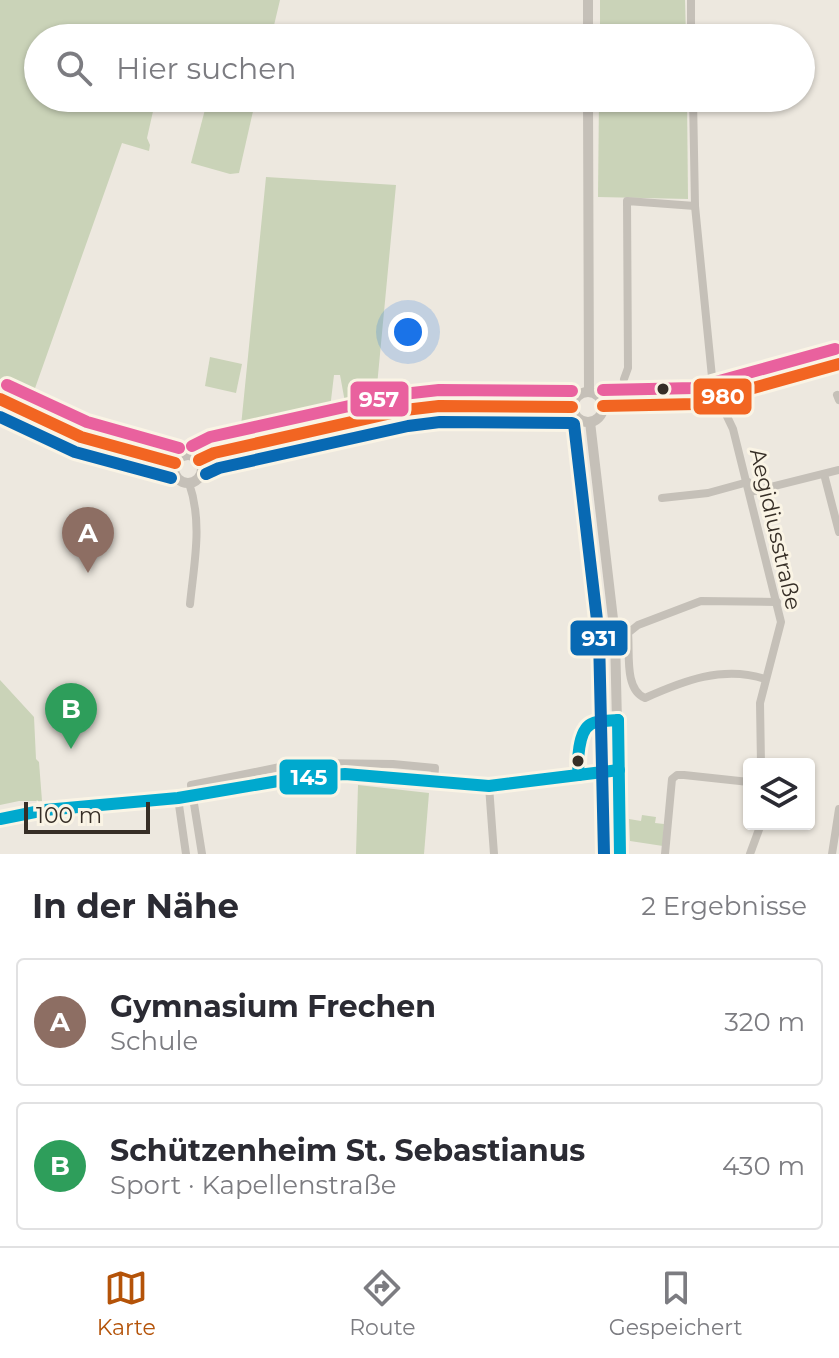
<!DOCTYPE html>
<html lang="de">
<meta charset="utf-8">
<style>
:root{--surface:#fff;--page:#f7f7f7;--text:#2b2b33;--muted:#7c7c81;--line:#e1e1e2;--accent:#b45309}
body{margin:0;font-family:Montserrat,sans-serif;background:var(--page);color:var(--text)}
.controls{position:absolute;right:24px;bottom:24px;display:grid;overflow:hidden;border-radius:8px;box-shadow:0 2px 6px #0004}
.controls button{width:72px;height:72px;display:grid;place-items:center;padding:0;border:0;border-bottom:2px solid var(--line);background:var(--surface);color:var(--text);font:40px sans-serif}
.scale{position:absolute;left:24px;bottom:20px;width:126px;box-sizing:border-box;padding-left:8px;border:4px solid #362e26;border-top:0;font-size:22px;line-height:28px;white-space:nowrap;color:#362e26;-webkit-text-stroke:6px #faf4e5;paint-order:stroke}
.you{position:absolute;left:408px;top:332px;width:28px;height:28px;margin:-20px;border:6px solid #fff;border-radius:50%;background:#1a73e8;box-shadow:0 0 0 12px #1a73e833}
.badge{display:grid;place-items:center;width:52px;height:52px;border-radius:50%;background:var(--accent);color:#fff;font-size:26px;font-weight:700}
.pin{position:absolute;translate:-50% -66px;filter:drop-shadow(0 2px 4px #0008)}
.pin::after{content:'';position:absolute;top:42px;width:28px;height:24px;background:inherit;clip-path:polygon(0 0,100% 0,50% 100%)}
.list{margin:0;padding:0;list-style:none}
h2{display:flex;justify-content:space-between;align-items:center;height:104px;margin:0;padding:0 32px;font-size:34px}
h2 small{font-size:26px;font-weight:400;color:var(--muted)}
.list li{display:grid;grid-template-columns:52px 1fr auto;gap:24px;align-items:center;box-sizing:border-box;height:128px;margin:0 16px 16px;padding:0 16px;border:2px solid var(--line);border-radius:8px}
.list b{display:block;font-size:30px;white-space:nowrap}
.list p{margin:0;font-size:26px;white-space:nowrap;color:var(--muted)}
.list em{font-size:26px;font-style:normal;color:var(--muted)}
.icon{flex:none;width:44px;height:44px;fill:none;stroke:currentColor;stroke-width:2;stroke-linecap:round;stroke-linejoin:round}
.map{position:relative;flex:none;width:839px;height:854px;overflow:hidden}
.search{position:absolute;background:var(--surface);box-shadow:0 2px 6px #0004;left:24px;right:24px;top:24px;height:88px;display:flex;align-items:center;gap:20px;box-sizing:border-box;padding:0 28px;border-radius:44px;color:var(--muted);font-size:30px}
.sheet{height:392px;background:var(--surface)}
nav{display:flex;justify-content:space-around;align-items:center;box-sizing:border-box;height:112px;border-top:2px solid var(--line);background:var(--surface);font-size:22px;color:var(--muted)}
nav a{display:grid;justify-items:center;gap:4px}
nav .on{color:var(--accent)}
.map>svg:first-child{display:block}
</style>
<div class="map">
<svg width="839" height="854" viewBox="0 0 839 854">
<rect width="100%" height="100%" fill="#ede8df"/>
<g fill="#cad3b8">
<path d="M 0,0 L 280,0 L 271,38 L 38,38 L 38,98 L 156,98 L 147,138 L 150,145 L 149,151 L 122,143 L 28,408 L 0,395 Z"/>
<path d="M 600,0 L 685,0 L 686,38 L 600,38 Z"/>
<path d="M 208,98 L 256,98 L 239,173 L 230,174 L 191,163 Z"/>
<path d="M 599,98 L 687,98 L 688,199 L 598,197 Z"/>
<path d="M 266,177 L 396,185 L 375,407 L 347,413 L 340,375 L 334,375 L 329,417 L 240,436 Z"/>
<path d="M 210,357 L 242,364 L 236,393 L 205,386 Z"/>
<path d="M 0,680 L 34,717 L 36,759 L 39,762 L 42,801 L 19,801 L 0,805 Z"/>
<path d="M 358,785 L 429,793 L 424,854 L 356,854 Z"/>
<path d="M 642,815 L 656,817 L 655,823 L 664,824 L 663,846 L 630,841 L 629,819 L 641,821 Z"/>
</g>
<g fill="none" stroke-linecap="round" stroke-linejoin="round">
<g stroke="#c5c0b8" stroke-width="8">
<path d="M 691,0 L 691,38"/>
<path d="M 693,98 L 695,206 L 713,387 L 733,429 L 781,622 L 760,703 L 761,764"/>
<path d="M 624,379 L 628,368 L 627,201 L 695,206"/>
<path d="M 837,395 L 839,400"/>
<path d="M 603,406 L 696,404 L 839,364"/>
<path d="M 824,474 L 839,532"/>
<path d="M 189,483 C 203,523 194,563 190,604"/>
<path d="M 750,492 L 839,470"/>
<path d="M 662,498 L 708,493 L 748,482"/>
<path d="M 765,679 C 723,665 683,681 645,698 C 624,690 630,652 628,633 L 638,625 L 701,601 L 777,602"/>
<path d="M 489,786 L 494,854"/>
<path d="M 178,798 L 186,854"/>
<path d="M 0,819 L 45,810 L 178,798 L 296,778 L 345,774 L 489,786 L 619,770"/>
<path d="M 202,854 L 191,785 L 285,766 L 318,763 L 393,764 L 435,768 L 434,782"/>
<path d="M 665,854 L 672,779 L 677,775 L 684,775 L 749,782"/>
<path d="M 750,854 L 761,824"/>
<path d="M 832,854 L 839,809"/>
</g>
<g stroke="#c5c0b8" stroke-width="10">
<path d="M 588,38 L 588,0"/>
<path d="M 588,98 L 589,392"/>
<circle cx="588" cy="407" r="15"/>
<path d="M 0,399 L 81,437 L 175,463"/>
<path d="M 590,422 L 615,636 L 620,854"/>
<circle cx="188" cy="469" r="14"/>
<path d="M 199,460 L 214,453 L 405,410 L 439,406 L 572,407"/>
</g>
<g stroke="#faf4e5" stroke-width="18">
<g id="bus-1">
<path d="M 618,720 L 620,854"/>
<path d="M 579,775 C 577,762 578,731 591,724 C 599,720 610,721 618,720"/>
<path d="M 0,819 L 45,810 L 178,798 L 296,778 L 345,774 L 489,786 L 619,770"/>
</g>
</g>
<g stroke="#faf4e5" stroke-width="18">
<g id="bus-2">
<path d="M 0,399 L 81,437 L 175,463"/>
<path d="M 603,406 L 696,404 L 839,364"/>
<path d="M 199,460 L 214,453 L 405,410 L 439,406 L 572,407"/>
</g>
</g>
<g stroke="#faf4e5" stroke-width="18">
<g id="bus-3">
<path d="M 0,417 L 75,452 L 171,478"/>
<path d="M 574,424 L 599,637 L 604,854"/>
<path d="M 206,474 L 219,468 L 408,426 L 440,422 L 572,423"/>
</g>
</g>
<g stroke="#faf4e5" stroke-width="18">
<g id="bus-4">
<path d="M 7,385 L 87,422 L 179,448"/>
<path d="M 603,390 L 694,388 L 835,349"/>
<path d="M 192,446 L 210,437 L 403,394 L 439,390 L 572,391"/>
</g>
</g>
<use href="#bus-1" stroke="#00a9ce" stroke-width="12"/>
<use href="#bus-2" stroke="#f26522" stroke-width="12"/>
<use href="#bus-3" stroke="#0869b3" stroke-width="12"/>
<use href="#bus-4" stroke="#e9619e" stroke-width="12"/>
</g>
<g fill="#362e26" stroke="#faf4e5" stroke-width="3">
<circle cx="663" cy="389" r="7"/>
<circle cx="578" cy="761" r="7"/>
</g>
<g text-anchor="middle" stroke-width="6" stroke-linejoin="round" paint-order="stroke">
<g font-size="22" fill="#362e26" stroke="#faf4e5">
<text transform="translate(776 529) rotate(77)" y="8">Aegidiusstraße</text>
</g>
</g>
<g stroke="#faf4e5" stroke-width="3">
<rect x="692" y="377" width="61" height="39" rx="8" fill="#f26522"/>
<rect x="349" y="380" width="61" height="38" rx="8" fill="#e9619e"/>
<rect x="569" y="619" width="60" height="38" rx="8" fill="#0869b3"/>
<rect x="278" y="758" width="61" height="38" rx="8" fill="#00a9ce"/>
</g>
<g font-size="22" text-anchor="middle" font-weight="bold" fill="#fff">
<text x="723" y="404">980</text>
<text x="379" y="407">957</text>
<text x="599" y="646">931</text>
<text x="309" y="785">145</text>
</g>
</svg>
<div class="controls">
<button><svg class="icon" aria-label="layers" viewBox="0 0 24 24"><path d="M12 4l9 5-9 5-9-5zM3 14l9 5 9-5"/></svg></button>
</div>
<div class="scale">100 m</div>
<div class="you"></div>
<div class="pin badge" style="left:88px;top:573px;background:#8d6e63">A</div>
<div class="pin badge" style="left:71px;top:749px;background:#2e9e5b">B</div>
<div class="search"><svg class="icon" aria-label="search" viewBox="0 0 24 24"><circle cx="10" cy="10" r="6"/><path d="M15 15l6 6"/></svg>Hier suchen</div>
</div>
<section class="sheet">
<h2>In der Nähe<small>2 Ergebnisse</small></h2>
<ul class="list">
<li><span class="badge" style="background:#8d6e63">A</span><div><b>Gymnasium Frechen</b><p>Schule</p></div><em>320 m</em></li>
<li><span class="badge" style="background:#2e9e5b">B</span><div><b>Schützenheim St. Sebastianus</b><p>Sport · Kapellenstraße</p></div><em>430 m</em></li>
</ul>
</section>
<nav>
<a class="on"><svg class="icon" aria-label="map" viewBox="0 0 24 24"><path d="M3 6l6-2 6 2 6-2v14l-6 2-6-2-6 2zM9 4v14M15 6v14"/></svg>Karte</a>
<a><svg class="icon" aria-label="directions" viewBox="0 0 24 24"><path d="M12 3l9 9-9 9-9-9zM9 14v-3h6M13 9l2 2-2 2"/></svg>Route</a>
<a><svg class="icon" aria-label="saved" viewBox="0 0 24 24"><path d="M7 4h10v16l-5-4-5 4z"/></svg>Gespeichert</a>
</nav>
